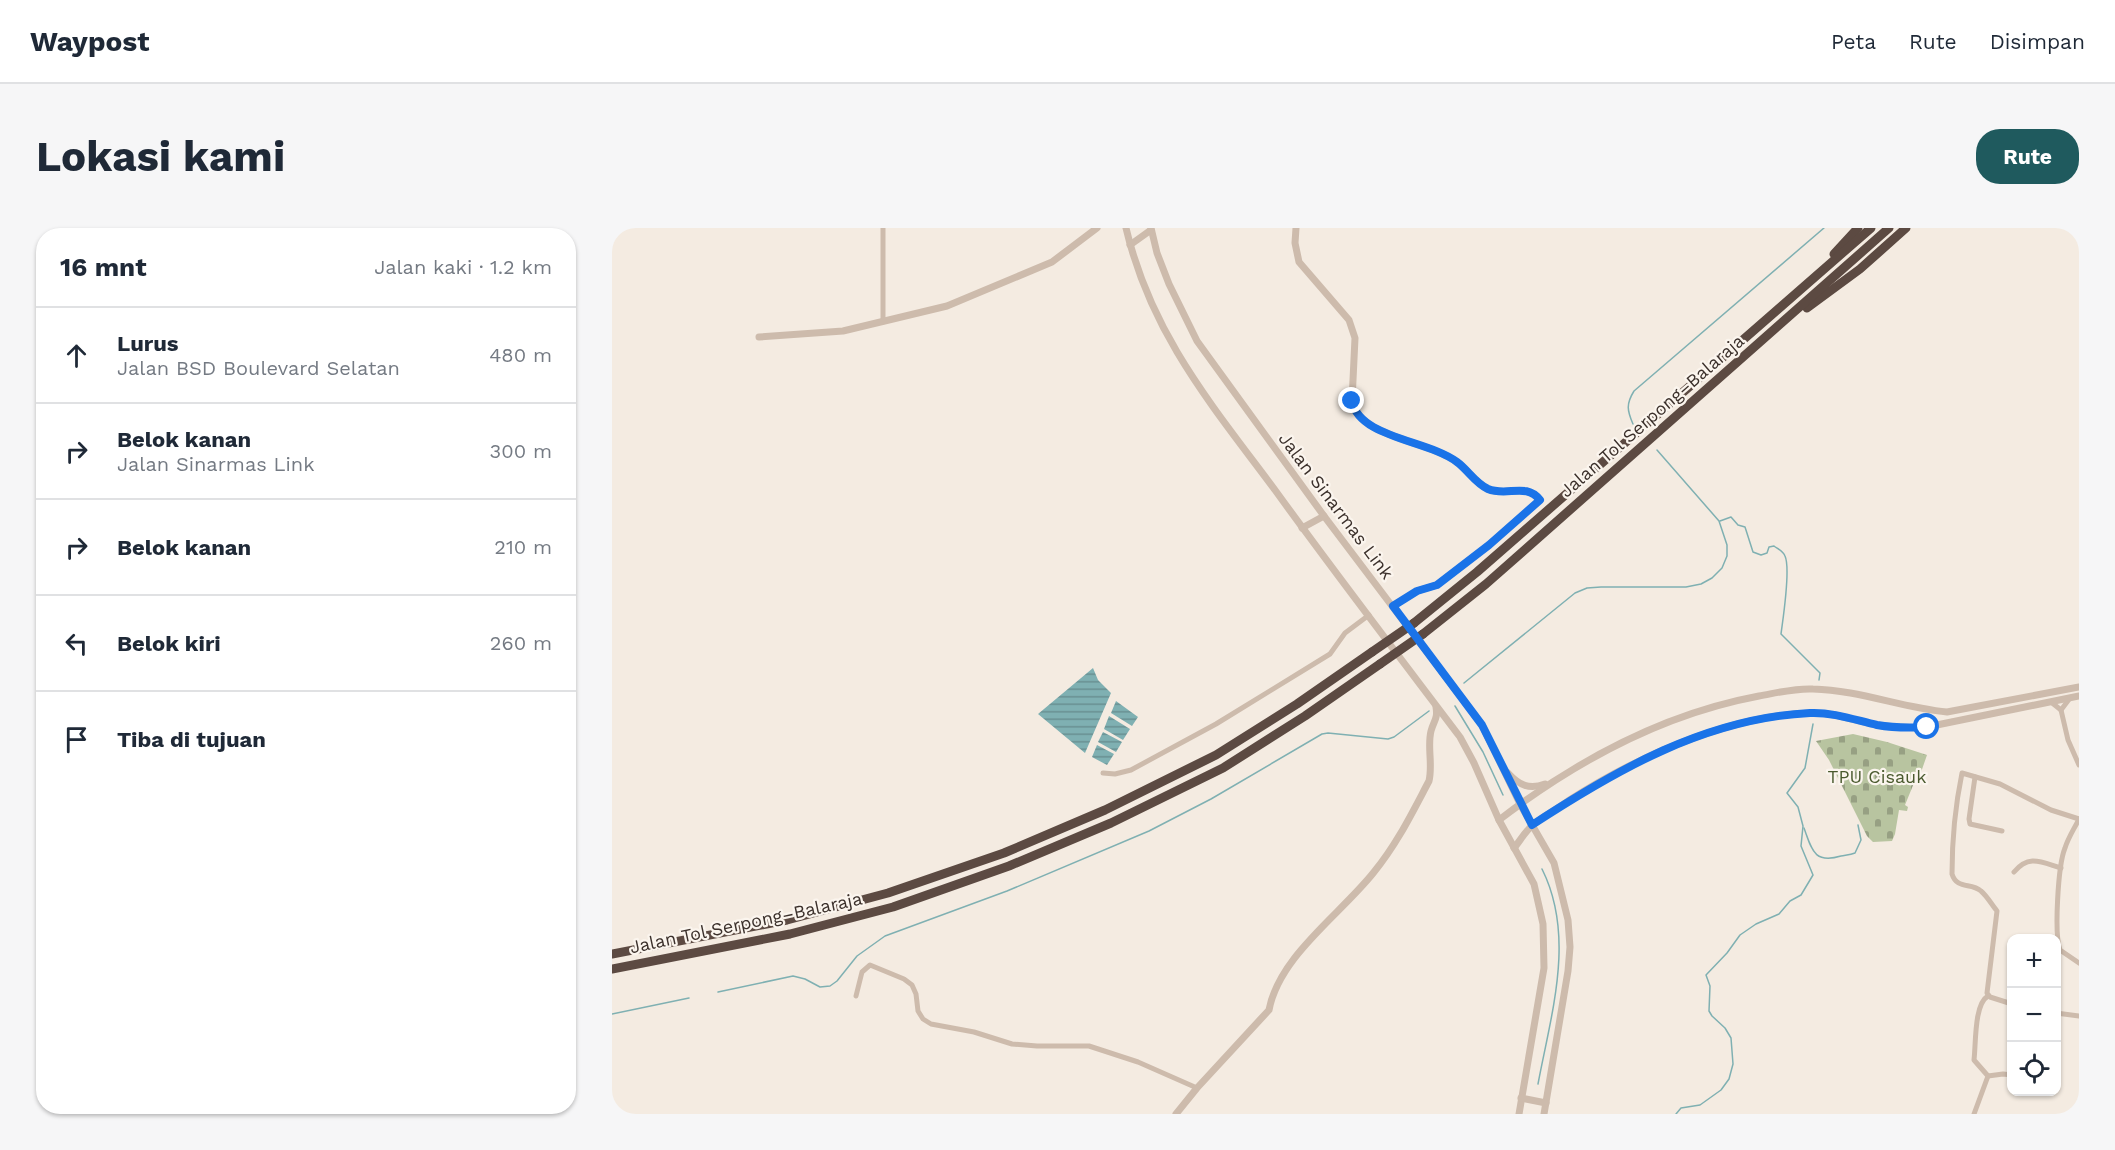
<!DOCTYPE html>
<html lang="id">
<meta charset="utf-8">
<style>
:root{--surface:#fff;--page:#f6f6f7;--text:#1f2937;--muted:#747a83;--line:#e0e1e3;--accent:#1f5a5e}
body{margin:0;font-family:"Work Sans",sans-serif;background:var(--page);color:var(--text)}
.controls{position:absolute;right:18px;bottom:18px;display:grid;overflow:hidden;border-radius:12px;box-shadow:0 2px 4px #0004}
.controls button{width:54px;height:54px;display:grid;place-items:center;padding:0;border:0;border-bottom:2px solid var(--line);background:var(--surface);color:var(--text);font:30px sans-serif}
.stop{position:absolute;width:18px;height:18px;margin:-14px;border:4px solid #1a73e8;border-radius:50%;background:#fff}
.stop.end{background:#1a73e8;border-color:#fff;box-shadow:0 2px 6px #0008}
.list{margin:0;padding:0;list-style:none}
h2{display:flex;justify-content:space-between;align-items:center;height:78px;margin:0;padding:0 24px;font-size:26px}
h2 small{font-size:20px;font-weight:400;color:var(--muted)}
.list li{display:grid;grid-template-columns:39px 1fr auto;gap:18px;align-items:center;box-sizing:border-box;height:96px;padding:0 24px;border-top:2px solid var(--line)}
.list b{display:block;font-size:22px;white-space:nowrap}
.list p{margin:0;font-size:20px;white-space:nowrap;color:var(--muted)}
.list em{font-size:20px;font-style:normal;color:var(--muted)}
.icon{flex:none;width:33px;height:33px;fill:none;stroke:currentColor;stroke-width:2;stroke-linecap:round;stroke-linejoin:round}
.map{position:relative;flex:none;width:1467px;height:886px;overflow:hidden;border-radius:24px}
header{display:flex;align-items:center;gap:36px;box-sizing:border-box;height:84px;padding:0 30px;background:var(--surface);border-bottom:2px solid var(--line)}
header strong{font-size:28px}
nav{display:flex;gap:33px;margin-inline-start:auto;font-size:21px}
.intro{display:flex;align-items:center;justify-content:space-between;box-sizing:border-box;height:144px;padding:0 36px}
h1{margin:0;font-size:42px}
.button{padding:15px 27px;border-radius:24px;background:var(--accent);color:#fff;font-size:21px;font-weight:700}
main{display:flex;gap:36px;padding:0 36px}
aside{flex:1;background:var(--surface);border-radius:24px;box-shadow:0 2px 4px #0004}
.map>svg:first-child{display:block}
</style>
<header>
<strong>Waypost</strong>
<nav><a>Peta</a><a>Rute</a><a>Disimpan</a></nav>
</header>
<div class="intro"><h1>Lokasi kami</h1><a class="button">Rute</a></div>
<main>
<aside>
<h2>16 mnt<small>Jalan kaki · 1.2 km</small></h2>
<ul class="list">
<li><svg class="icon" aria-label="ahead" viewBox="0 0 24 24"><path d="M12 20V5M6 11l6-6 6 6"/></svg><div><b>Lurus</b><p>Jalan BSD Boulevard Selatan</p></div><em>480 m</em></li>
<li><svg class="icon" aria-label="right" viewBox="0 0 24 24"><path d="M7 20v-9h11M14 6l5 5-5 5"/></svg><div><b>Belok kanan</b><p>Jalan Sinarmas Link</p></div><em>300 m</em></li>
<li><svg class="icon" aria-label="right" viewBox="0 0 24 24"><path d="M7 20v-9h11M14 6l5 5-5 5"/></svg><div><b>Belok kanan</b></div><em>210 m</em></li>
<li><svg class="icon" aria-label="left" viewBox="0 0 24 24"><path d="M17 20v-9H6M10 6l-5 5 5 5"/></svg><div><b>Belok kiri</b></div><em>260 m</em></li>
<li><svg class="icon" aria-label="arrive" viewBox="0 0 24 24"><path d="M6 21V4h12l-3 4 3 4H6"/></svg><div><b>Tiba di tujuan</b></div></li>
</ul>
</aside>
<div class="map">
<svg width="1467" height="886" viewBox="0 0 1467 886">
<defs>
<pattern id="cemetery-stones" width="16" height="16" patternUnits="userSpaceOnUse" patternTransform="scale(1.5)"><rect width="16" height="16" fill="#b8c4a0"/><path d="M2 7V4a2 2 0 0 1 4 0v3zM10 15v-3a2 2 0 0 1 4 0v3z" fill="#97a083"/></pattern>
<pattern id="water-rules" width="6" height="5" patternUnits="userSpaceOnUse" patternTransform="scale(1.5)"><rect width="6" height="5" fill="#7fb0b2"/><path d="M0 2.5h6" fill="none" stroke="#699091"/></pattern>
</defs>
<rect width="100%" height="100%" fill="#f4ebe1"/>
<path fill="url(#cemetery-stones)" d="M 1241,506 L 1275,514 L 1315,527 L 1307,550 L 1304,550 L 1293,577 L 1296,579 L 1295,583 L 1287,582 L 1283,606 L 1280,613 L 1261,614 L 1255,608 L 1217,532 L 1204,513 Z"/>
<g fill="url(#water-rules)">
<path d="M 481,440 L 486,452 L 499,465 L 473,525 L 426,486 Z"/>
<path d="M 504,473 L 526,489 L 520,498 L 499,485 Z"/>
<path d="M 497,488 L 518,501 L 511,512 L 492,501 Z"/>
<path d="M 491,504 L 510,514 L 504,524 L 486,514 Z"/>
<path d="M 485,517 L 502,526 L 495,537 L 480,529 Z"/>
</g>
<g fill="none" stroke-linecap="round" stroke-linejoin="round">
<g stroke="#7fb0b2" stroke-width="1.5">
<path d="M 1021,196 C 1015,182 1014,176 1022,163 L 1212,0"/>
<path d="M 1108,293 L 1119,289 L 1126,297 L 1133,299 L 1141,324 L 1149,327 L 1155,325 L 1157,319 L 1162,318 C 1166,321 1171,323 1173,328 C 1179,341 1171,390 1169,406 L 1208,445 L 1207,452"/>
<path d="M 852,455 L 963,365 L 975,360 L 989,359 L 1074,359 L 1089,356 L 1100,350 L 1110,340 L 1115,328 L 1115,317 L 1107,293 L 1045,222"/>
<path d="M 843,478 L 871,524 L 891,567"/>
<path d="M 1192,600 C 1200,622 1202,636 1229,628 C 1234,627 1238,627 1243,625 L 1249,612 L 1246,597"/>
<path d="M 106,764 L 181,748 L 193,751 L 208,759 L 218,758 L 225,753 L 245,728 L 273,708 L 395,663 L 537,603 L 599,571 L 710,506 L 716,505 L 776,511 L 782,509 L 817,483"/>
<path d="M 0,786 L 77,770"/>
<path d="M 926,856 C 939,786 964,709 930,641"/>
<path d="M 1064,886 L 1069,880 L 1088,877 L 1109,862 L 1117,851 L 1121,836 L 1119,810 L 1113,800 L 1100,788 L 1097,783 L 1098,758 L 1094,747 L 1115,725 L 1128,707 L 1144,696 L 1167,686 L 1178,673 L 1189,667 L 1201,647 L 1189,618 L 1191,598 L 1186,579 L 1175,565 L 1193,540 L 1201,496"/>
</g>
<g stroke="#cdbbac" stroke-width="5">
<path d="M 271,94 L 271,0"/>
<path d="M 1439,474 L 1449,482 L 1458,470"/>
<path d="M 1449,482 L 1456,512 L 1467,537"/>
<path d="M 491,545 L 503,546 L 519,542 L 604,496 L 718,426 L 733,405 L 757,387"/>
<path d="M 1363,549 L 1357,591 L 1358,596 L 1390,603"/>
<path d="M 1467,591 C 1462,601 1456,610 1453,620 C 1446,637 1442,706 1448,722 L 1467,735"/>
<path d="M 1402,644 C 1417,626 1429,634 1449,640"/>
<path d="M 244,768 L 250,744 L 258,737 L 292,751 L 300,757 L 304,766 L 306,783 L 311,791 L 319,796 L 362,804 L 400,816 L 425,818 L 477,818 L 526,834 L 585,860"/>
<path d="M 1400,776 L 1378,769 L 1375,765 L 1385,683 C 1380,677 1375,668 1369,663 C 1359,654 1345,662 1340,646 C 1340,611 1343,579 1350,545 L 1388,556 L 1439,582 L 1467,591"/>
<path d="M 1444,785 L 1467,788"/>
<path d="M 1376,848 L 1391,846 L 1400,847"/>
<path d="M 1362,886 L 1376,848 L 1362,832 C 1364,816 1362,776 1376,768"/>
</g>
<g stroke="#cdbbac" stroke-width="7">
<path d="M 514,0 C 539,106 599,176 663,262 C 723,345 786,427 848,509 L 862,535 L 887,592 L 922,656 L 931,696 L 932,740 L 907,886"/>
<path d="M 539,0 L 545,25 L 557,56 L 585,113 L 712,288 L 870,497 L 908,576 L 942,635 L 956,692 L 958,719 L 956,743 L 932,886"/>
<path d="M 684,0 L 683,15 L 687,34 L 737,92 L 743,110 L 740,173 C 747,210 816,212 845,234 C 856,242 863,255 876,261 C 895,269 914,254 928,272 L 877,317 L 825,357 L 805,363 L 781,378"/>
<path d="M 518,17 L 539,2"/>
<path d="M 147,109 L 231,103 L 335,78 L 440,34 L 485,0"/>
<path d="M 690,300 L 712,288"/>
<path d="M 896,545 C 907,557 917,562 933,556"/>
<path d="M 887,592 C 964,533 1050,486 1147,468 C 1164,465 1183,460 1201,461 C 1247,462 1290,480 1335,484 L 1467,459"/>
<path d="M 902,620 C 908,613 914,602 922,596 C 933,587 945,581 956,573 C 1024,529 1116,488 1198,485 C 1221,484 1243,493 1265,497 C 1282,500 1298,500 1315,499 L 1467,468"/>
<path d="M 909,870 L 934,875"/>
<path d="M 564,886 L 585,860 L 657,782 C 667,728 729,686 762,644 C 785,616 800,585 817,553 C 821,536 815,519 819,503 C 822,492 826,491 824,479"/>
</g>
<g stroke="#5c4a42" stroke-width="9">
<path d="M 1222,26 L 1246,0"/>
<path d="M 1195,80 L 1248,41 L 1294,0"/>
<path d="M 802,395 L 865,344 L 1259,0"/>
<path d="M 811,406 L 874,356 L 1277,0"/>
<path d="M 0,726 L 175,692 L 276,665 L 392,625 L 493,582 L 604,527 L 685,476 L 760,424"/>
<path d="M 0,741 L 178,706 L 281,679 L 397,638 L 499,595 L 611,540 L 693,488 L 768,436"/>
</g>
<g stroke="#5c4a42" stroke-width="9">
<path d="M 760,424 L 802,395"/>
<path d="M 768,436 L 811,406"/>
</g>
</g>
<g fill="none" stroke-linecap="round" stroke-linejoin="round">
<path stroke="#1a73e8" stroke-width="8" d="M 740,173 C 747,210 816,212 845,234 C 856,242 863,255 876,261 C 895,269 914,254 928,272 L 877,317 L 825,357 L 805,363 L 781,378 L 870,497 L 920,597 C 1004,542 1094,490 1198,485 C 1221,484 1243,492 1265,497 C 1282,500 1298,500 1315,499"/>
</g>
<g text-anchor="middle" stroke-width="4.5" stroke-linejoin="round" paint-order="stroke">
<g font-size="18" fill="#3b302b" stroke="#fbf5ee">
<text transform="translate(1040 188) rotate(-41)" y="6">Jalan Tol Serpong–Balaraja</text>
<text transform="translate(724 278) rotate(53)" y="6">Jalan Sinarmas Link</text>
<text transform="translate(134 695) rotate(-12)" y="6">Jalan Tol Serpong–Balaraja</text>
</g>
<g font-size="18" fill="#4a5a2e" stroke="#fbf5ee">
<text x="1265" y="555">TPU Cisauk</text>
</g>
</g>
</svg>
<div class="controls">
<button>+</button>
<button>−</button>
<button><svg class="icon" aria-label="locate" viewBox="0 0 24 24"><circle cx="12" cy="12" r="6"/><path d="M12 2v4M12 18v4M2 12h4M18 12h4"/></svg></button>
</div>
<div class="stop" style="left:1315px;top:499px"></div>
<div class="stop end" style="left:740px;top:173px"></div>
</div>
</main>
